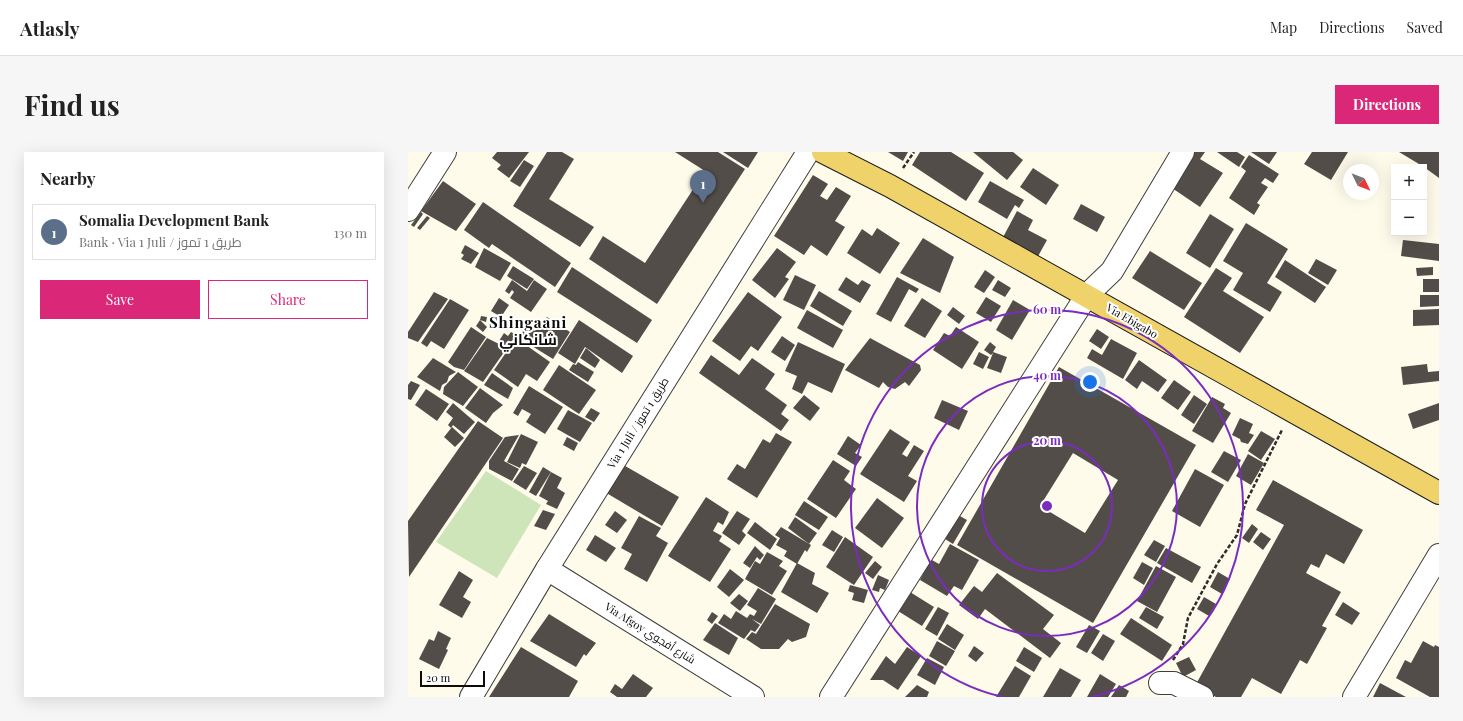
<!DOCTYPE html>
<meta charset="utf-8">
<style>
:root{--surface:#fff;--page:#f6f6f6;--text:#222;--muted:#767676;--line:#e0e0e0;--accent:#db2777}
body{margin:0;font-family:"Playfair Display",Cairo,serif;background:var(--page);color:var(--text)}
.controls{position:absolute;right:12px;top:12px;display:grid;overflow:hidden;border-radius:0px;box-shadow:0 4px 16px #0002}
.controls button{width:36px;height:36px;display:grid;place-items:center;padding:0;border:0;border-bottom:1px solid var(--line);background:var(--surface);color:var(--text);font:20px sans-serif}
.compass{position:absolute;left:935px;top:12px;width:36px;height:36px;border-radius:50%;background:var(--surface);box-shadow:0 4px 16px #0002;rotate:133deg}
.scale{position:absolute;left:12px;bottom:10px;width:65px;box-sizing:border-box;padding-left:4px;border:2px solid #0b0b0b;border-top:0;font-size:11px;line-height:14px;white-space:nowrap;color:#0b0b0b;-webkit-text-stroke:3px #fff;paint-order:stroke}
.you{position:absolute;left:682px;top:230px;width:14px;height:14px;margin:-10px;border:3px solid #fff;border-radius:50%;background:#1a73e8;box-shadow:0 0 0 6px #1a73e833}
.badge{display:grid;place-items:center;width:26px;height:26px;border-radius:50%;background:var(--accent);color:#fff;font-size:13px;font-weight:700}
.pin{position:absolute;translate:-50% -33px;filter:drop-shadow(0 1px 2px #0008)}
.pin::after{content:'';position:absolute;top:21px;width:14px;height:12px;background:inherit;clip-path:polygon(0 0,100% 0,50% 100%)}
.list{margin:0;padding:0;list-style:none}
h2{display:flex;justify-content:space-between;align-items:center;height:52px;margin:0;padding:0 16px;font-size:17px}
h2 small{font-size:13px;font-weight:400;color:var(--muted)}
.list li{display:grid;grid-template-columns:26px 1fr auto;gap:12px;align-items:center;box-sizing:border-box;height:56px;margin:0 8px 8px;padding:0 8px;border:1px solid var(--line);border-radius:0px}
.list b{display:block;font-size:15px;white-space:nowrap}
.list p{margin:0;font-size:13px;white-space:nowrap;color:var(--muted)}
.list em{font-size:13px;font-style:normal;color:var(--muted)}
.actions{display:flex;gap:8px;padding:12px 16px}
.actions a{flex:1;padding:9px 0;border:1px solid var(--accent);border-radius:0px;text-align:center;font-size:14px;color:var(--accent)}
.actions .main{background:var(--accent);color:#fff}
.map{position:relative;flex:none;width:1031px;height:545px;overflow:hidden;border-radius:0px}
header{display:flex;align-items:center;gap:24px;box-sizing:border-box;height:56px;padding:0 20px;background:var(--surface);border-bottom:1px solid var(--line)}
header strong{font-size:19px}
nav{display:flex;gap:22px;margin-inline-start:auto;font-size:14px}
.intro{display:flex;align-items:center;justify-content:space-between;box-sizing:border-box;height:96px;padding:0 24px}
h1{margin:0;font-size:28px}
.button{padding:10px 18px;border-radius:0px;background:var(--accent);color:#fff;font-size:14px;font-weight:700}
main{display:flex;gap:24px;padding:0 24px}
aside{flex:1;background:var(--surface);border-radius:0px;box-shadow:0 4px 16px #0002}
.map>svg:first-child{display:block}
</style>
<header>
<strong>Atlasly</strong>
<nav><a>Map</a><a>Directions</a><a>Saved</a></nav>
</header>
<div class="intro"><h1>Find us</h1><a class="button">Directions</a></div>
<main>
<aside>
<h2>Nearby<small></small></h2>
<ul class="list">
<li><span class="badge" style="background:#5c6f8a">1</span><div><b>Somalia Development Bank</b><p>Bank · Via 1 Juli / طريق 1 تموز</p></div><em>130 m</em></li>
</ul>
<div class="actions"><a class="main">Save</a><a>Share</a></div>
</aside>
<div class="map">
<svg width="1031" height="545" viewBox="0 0 1031 545">
<rect width="100%" height="100%" fill="#fefbeb"/>
<path fill="#cde5b8" d="M 78,319 L 133,353 L 89,426 L 28,390 Z"/>
<g fill="#534d49" fill-rule="evenodd">
<path d="M 89,0 L 121,0 L 101,26 L 89,17 L 93,13 L 84,6 Z"/>
<path d="M 139,0 L 154,0 L 166,7 L 141,47 L 186,75 L 172,95 L 105,54 Z"/>
<path d="M 267,0 L 310,0 L 337,17 L 249,152 L 181,107 L 195,84 L 237,111 L 297,19 Z"/>
<path d="M 315,0 L 350,0 L 340,16 Z"/>
<path d="M 480,0 L 500,0 L 495,9 Z"/>
<path d="M 512,0 L 543,0 L 576,21 L 558,49 L 504,13 Z"/>
<path d="M 565,0 L 605,0 L 615,8 L 599,28 Z"/>
<path d="M 779,0 L 797,0 L 792,7 L 815,21 L 792,55 L 758,32 Z"/>
<path d="M 809,0 L 829,0 L 837,5 L 831,15 Z"/>
<path d="M 843,0 L 869,0 L 861,12 Z"/>
<path d="M 904,0 L 940,0 L 923,28 L 896,12 Z"/>
<path d="M 991,0 L 1031,0 L 1031,26 L 1016,15 Z"/>
<path d="M 841,3 L 871,22 L 865,31 L 857,26 L 853,31 L 860,35 L 849,51 L 852,53 L 846,63 L 821,46 L 838,19 L 833,15 Z"/>
<path d="M 116,8 L 126,14 L 112,35 L 102,29 Z"/>
<path d="M 625,16 L 651,33 L 638,53 L 612,35 Z"/>
<path d="M 405,23 L 420,32 L 412,44 L 419,48 L 428,35 L 443,44 L 427,69 L 437,75 L 419,104 L 403,93 L 396,103 L 366,84 Z"/>
<path d="M 35,29 L 68,52 L 48,79 L 13,59 Z"/>
<path d="M 582,29 L 616,48 L 611,56 L 607,53 L 599,67 L 570,50 Z"/>
<path d="M 75,50 L 163,111 L 147,135 L 84,92 L 81,96 L 56,78 Z"/>
<path d="M 673,52 L 697,65 L 689,80 L 665,67 Z"/>
<path d="M 609,59 L 625,68 L 620,78 L 639,88 L 628,108 L 593,89 Z"/>
<path d="M 13,60 L 15,62 L 6,75 L 3,73 Z"/>
<path d="M 802,62 L 826,77 L 802,116 L 778,101 Z"/>
<path d="M 19,64 L 22,66 L 12,78 L 9,76 Z"/>
<path d="M 838,71 L 880,97 L 859,131 L 874,140 L 862,160 L 825,138 L 835,121 L 815,109 Z"/>
<path d="M 469,76 L 492,91 L 472,122 L 439,101 L 454,77 L 464,84 Z"/>
<path d="M 515,86 L 546,105 L 532,141 L 492,121 Z"/>
<path d="M 995,88 L 1031,92 L 1031,109 L 993,104 Z"/>
<path d="M 57,93 L 71,101 L 63,112 L 53,107 L 56,103 L 53,101 Z"/>
<path d="M 76,96 L 103,111 L 92,129 L 67,115 Z"/>
<path d="M 369,96 L 388,110 L 377,125 L 381,127 L 367,146 L 344,128 Z"/>
<path d="M 742,99 L 794,131 L 776,158 L 724,126 Z"/>
<path d="M 908,107 L 929,118 L 920,133 L 900,121 Z"/>
<path d="M 877,108 L 918,135 L 907,151 L 867,125 Z"/>
<path d="M 105,114 L 126,127 L 119,137 L 99,124 Z"/>
<path d="M 164,115 L 244,168 L 229,191 L 149,140 Z"/>
<path d="M 1025,115 L 1025,123 L 1009,124 L 1008,116 Z"/>
<path d="M 808,116 L 824,126 L 815,139 L 856,165 L 832,201 L 776,165 Z"/>
<path d="M 577,118 L 587,125 L 576,141 L 566,135 Z"/>
<path d="M 387,123 L 408,133 L 396,158 L 375,148 Z"/>
<path d="M 438,125 L 450,133 L 454,128 L 463,133 L 452,151 L 430,138 Z"/>
<path d="M 489,125 L 511,137 L 508,141 L 501,137 L 483,170 L 468,162 Z"/>
<rect x="1015" y="127" width="16" height="13"/>
<path d="M 104,128 L 119,139 L 126,128 L 139,137 L 123,160 L 102,146 L 106,140 L 104,138 L 101,142 L 97,139 Z"/>
<path d="M 590,128 L 603,136 L 597,145 L 584,138 Z"/>
<path d="M 411,139 L 444,159 L 435,174 L 402,154 Z"/>
<path d="M 26,140 L 40,147 L 10,190 L 0,186 L 0,180 Z"/>
<path d="M 340,140 L 374,165 L 350,199 L 343,194 L 332,209 L 304,189 Z"/>
<path d="M 1012,143 L 1031,143 L 1031,154 L 1012,155 Z"/>
<path d="M 578,145 L 593,154 L 583,170 L 568,161 Z"/>
<path d="M 91,146 L 101,153 L 93,165 L 83,159 Z"/>
<path d="M 514,146 L 534,159 L 517,186 L 496,174 Z"/>
<path d="M 42,147 L 61,158 L 36,197 L 23,189 L 19,195 L 13,191 Z"/>
<path d="M 605,148 L 622,158 L 604,188 L 588,178 Z"/>
<path d="M 545,155 L 557,164 L 551,172 L 539,163 Z"/>
<path d="M 1031,157 L 1031,173 L 1005,174 L 1005,158 Z"/>
<path d="M 399,158 L 435,178 L 425,196 L 389,176 Z"/>
<path d="M 73,164 L 79,165 L 78,170 L 72,168 Z"/>
<path d="M 139,165 L 162,180 L 145,207 L 111,186 L 118,174 L 127,179 L 130,174 L 133,175 Z"/>
<path d="M 72,168 L 79,175 L 75,180 L 68,174 Z"/>
<path d="M 171,168 L 225,204 L 214,221 L 177,195 L 167,212 L 150,201 Z"/>
<path d="M 63,175 L 78,185 L 56,218 L 46,215 L 40,210 Z"/>
<path d="M 548,175 L 571,190 L 554,217 L 525,198 L 536,181 L 542,184 Z"/>
<path d="M 689,177 L 701,185 L 693,197 L 681,189 Z"/>
<path d="M 103,180 L 108,183 L 100,195 L 91,189 L 96,181 L 100,184 Z"/>
<path d="M 374,184 L 387,193 L 377,209 L 363,200 Z"/>
<path d="M 79,186 L 99,196 L 75,230 L 56,219 Z"/>
<path d="M 108,186 L 142,210 L 129,229 L 118,222 L 110,235 L 86,218 Z"/>
<path d="M 462,186 L 512,213 L 513,218 L 501,234 L 497,230 L 487,237 L 480,235 L 475,230 L 471,236 L 437,218 Z"/>
<path d="M 703,187 L 729,201 L 715,227 L 679,206 L 684,197 L 694,203 Z"/>
<path d="M 390,190 L 437,212 L 424,241 L 400,230 L 394,242 L 384,237 L 389,224 L 377,219 Z"/>
<path d="M 582,190 L 588,195 L 585,200 L 599,205 L 593,221 L 579,216 L 585,201 L 583,203 L 576,198 Z"/>
<path d="M 178,196 L 192,208 L 187,216 L 172,206 Z"/>
<path d="M 571,200 L 581,205 L 575,217 L 565,212 Z"/>
<path d="M 303,203 L 331,223 L 344,206 L 367,222 L 357,237 L 379,253 L 373,262 L 381,268 L 373,279 L 291,221 Z"/>
<path d="M 25,206 L 48,220 L 41,224 L 39,230 L 34,233 L 32,239 L 9,225 Z"/>
<path d="M 731,208 L 759,228 L 750,240 L 734,229 L 729,237 L 717,228 Z"/>
<path d="M 170,210 L 186,220 L 180,230 L 161,218 L 165,212 L 168,213 Z"/>
<path d="M 1019,212 L 1020,220 L 1031,219 L 1031,229 L 995,233 L 993,215 Z"/>
<path d="M 151,213 L 188,238 L 171,262 L 135,238 Z"/>
<path d="M 651,215 L 788,293 L 685,471 L 549,393 ZM 665,301 L 710,328 L 677,381 L 632,354 Z"/>
<path d="M 50,220 L 70,235 L 55,254 L 35,242 L 36,235 Z"/>
<path d="M 84,221 L 105,236 L 100,247 L 76,233 Z"/>
<path d="M 766,228 L 783,240 L 770,258 L 753,246 Z"/>
<path d="M 3,229 L 12,233 L 3,248 L 0,247 L 0,233 Z"/>
<path d="M 121,234 L 155,255 L 137,282 L 118,270 L 123,262 L 114,257 L 110,264 L 105,261 Z"/>
<path d="M 72,236 L 95,253 L 85,261 L 78,271 L 57,256 Z"/>
<path d="M 18,237 L 41,252 L 29,269 L 7,253 Z"/>
<path d="M 396,243 L 412,256 L 402,269 L 385,256 Z"/>
<path d="M 786,243 L 799,252 L 786,272 L 773,263 Z"/>
<path d="M 804,245 L 817,252 L 815,256 L 823,261 L 805,291 L 784,279 Z"/>
<path d="M 534,248 L 560,259 L 551,278 L 526,266 Z"/>
<path d="M 45,251 L 67,270 L 56,282 L 45,273 L 43,276 L 40,273 L 45,266 L 38,260 Z"/>
<path d="M 1031,251 L 1031,268 L 1005,277 L 1000,262 Z"/>
<path d="M 183,256 L 192,261 L 186,270 L 177,265 Z"/>
<path d="M 160,258 L 184,271 L 172,290 L 149,277 Z"/>
<path d="M 832,266 L 845,272 L 841,281 L 846,283 L 840,292 L 833,290 L 832,287 L 824,283 Z"/>
<path d="M 70,269 L 95,286 L 1,425 L 0,369 Z"/>
<path d="M 44,275 L 56,286 L 47,295 L 36,285 Z"/>
<path d="M 482,277 L 502,290 L 494,302 L 499,305 L 506,293 L 516,299 L 500,324 L 509,329 L 496,350 L 452,322 Z"/>
<path d="M 853,279 L 867,287 L 853,308 L 840,299 Z"/>
<path d="M 368,281 L 384,290 L 349,346 L 319,327 L 329,312 L 337,317 L 355,287 L 362,291 Z"/>
<path d="M 113,282 L 130,290 L 118,313 L 114,311 L 112,316 L 99,310 Z"/>
<path d="M 111,283 L 96,309 L 111,317 L 104,329 L 81,317 L 81,309 L 97,285 Z"/>
<path d="M 440,284 L 453,293 L 447,301 L 454,305 L 448,314 L 429,302 Z"/>
<path d="M 159,285 L 170,291 L 166,299 L 155,293 Z"/>
<path d="M 816,299 L 833,308 L 820,330 L 803,320 Z"/>
<path d="M 840,302 L 856,311 L 843,333 L 828,324 Z"/>
<path d="M 425,308 L 442,319 L 436,328 L 448,337 L 428,366 L 399,347 Z"/>
<path d="M 212,311 L 271,345 L 254,374 L 195,339 Z"/>
<path d="M 116,314 L 129,321 L 118,338 L 105,330 Z"/>
<path d="M 135,315 L 143,320 L 128,344 L 121,340 Z"/>
<path d="M 787,317 L 816,333 L 792,375 L 764,359 Z"/>
<path d="M 143,320 L 154,326 L 149,336 L 157,341 L 149,357 L 138,352 L 140,349 L 131,344 Z"/>
<path d="M 865,328 L 955,378 L 936,412 L 918,402 L 911,416 L 903,412 L 898,421 L 933,440 L 914,474 L 919,476 L 899,512 L 892,508 L 873,542 L 844,526 L 833,545 L 808,545 L 787,534 L 876,373 L 848,358 Z"/>
<path d="M 298,345 L 321,360 L 315,373 L 310,370 L 305,379 L 314,384 L 311,389 L 323,397 L 302,430 L 260,404 Z"/>
<path d="M 469,346 L 496,366 L 474,396 L 447,376 Z"/>
<path d="M 396,349 L 420,365 L 411,378 L 387,363 Z"/>
<path d="M 135,358 L 147,362 L 138,378 L 126,374 Z"/>
<path d="M 207,359 L 219,368 L 209,381 L 197,373 Z"/>
<path d="M 329,359 L 342,367 L 334,379 L 338,383 L 331,393 L 314,381 Z"/>
<path d="M 543,359 L 559,368 L 545,392 L 529,382 Z"/>
<path d="M 231,364 L 253,376 L 248,384 L 260,391 L 239,430 L 216,417 L 224,402 L 213,396 Z"/>
<path d="M 387,365 L 409,381 L 401,392 L 380,376 Z"/>
<path d="M 347,370 L 369,387 L 362,398 L 339,381 Z"/>
<path d="M 844,372 L 850,377 L 841,391 L 834,386 Z"/>
<path d="M 373,375 L 403,393 L 399,400 L 397,398 L 389,412 L 376,404 L 379,399 L 368,393 L 372,386 L 367,383 Z"/>
<path d="M 424,378 L 435,385 L 426,400 L 414,393 Z"/>
<path d="M 853,380 L 863,387 L 855,398 L 845,390 Z"/>
<path d="M 187,383 L 208,396 L 198,410 L 178,398 Z"/>
<path d="M 437,385 L 465,405 L 446,433 L 418,415 Z"/>
<path d="M 746,388 L 757,394 L 748,410 L 736,403 Z"/>
<path d="M 542,392 L 571,408 L 554,438 L 546,434 L 539,444 L 512,428 L 519,415 L 511,410 L 515,403 L 531,412 Z"/>
<path d="M 347,394 L 356,403 L 352,408 L 349,405 L 342,416 L 335,411 Z"/>
<path d="M 758,396 L 793,415 L 784,431 L 749,411 Z"/>
<path d="M 359,400 L 375,409 L 371,414 L 379,419 L 364,443 L 337,427 L 347,409 L 352,412 Z"/>
<path d="M 467,409 L 474,415 L 465,427 L 457,421 Z"/>
<path d="M 734,410 L 745,416 L 736,433 L 725,426 Z"/>
<path d="M 389,411 L 407,421 L 404,432 L 421,441 L 409,461 L 373,440 Z"/>
<path d="M 748,414 L 768,425 L 749,460 L 729,449 Z"/>
<path d="M 322,417 L 336,428 L 321,445 L 309,435 Z"/>
<path d="M 51,419 L 65,428 L 55,445 L 63,450 L 54,466 L 31,453 Z"/>
<path d="M 810,420 L 822,427 L 814,442 L 802,435 Z"/>
<path d="M 589,421 L 646,463 L 635,477 L 653,491 L 642,506 L 577,457 L 570,467 L 551,453 L 566,434 L 574,440 Z"/>
<path d="M 470,423 L 481,428 L 477,438 L 472,436 L 471,440 L 464,438 Z"/>
<path d="M 442,433 L 460,438 L 456,451 L 444,448 L 446,441 L 440,439 Z"/>
<path d="M 350,436 L 368,447 L 353,472 L 344,467 L 352,473 L 347,480 L 343,478 L 336,487 L 310,471 L 316,462 L 323,467 L 328,459 L 339,466 L 342,462 L 346,464 L 349,459 L 339,453 Z"/>
<path d="M 502,440 L 526,455 L 514,474 L 490,459 Z"/>
<path d="M 331,442 L 340,449 L 332,459 L 322,451 Z"/>
<path d="M 796,445 L 808,452 L 801,464 L 789,457 Z"/>
<path d="M 935,450 L 952,461 L 944,473 L 927,463 Z"/>
<path d="M 367,452 L 402,472 L 398,485 L 384,490 L 380,487 L 371,497 L 353,497 L 338,487 L 344,480 L 348,482 Z"/>
<path d="M 530,455 L 541,461 L 529,484 L 517,477 Z"/>
<path d="M 738,455 L 756,465 L 749,477 L 731,466 Z"/>
<path d="M 304,460 L 310,464 L 304,472 L 299,468 Z"/>
<path d="M 141,462 L 188,491 L 178,504 L 176,502 L 168,515 L 122,489 Z"/>
<path d="M 723,466 L 764,493 L 754,509 L 712,482 Z"/>
<path d="M 307,471 L 330,486 L 321,503 L 295,488 Z"/>
<path d="M 539,472 L 556,483 L 547,498 L 530,487 Z"/>
<path d="M 681,473 L 692,479 L 679,501 L 668,495 Z"/>
<path d="M 30,479 L 43,486 L 38,497 L 40,498 L 31,517 L 11,507 L 21,487 L 26,489 Z"/>
<path d="M 695,482 L 707,489 L 695,509 L 683,501 Z"/>
<path d="M 529,489 L 547,499 L 538,514 L 521,504 Z"/>
<path d="M 1015,489 L 1026,495 L 1027,493 L 1031,495 L 1031,545 L 1022,545 L 988,526 L 997,508 L 1003,511 Z"/>
<path d="M 566,494 L 576,501 L 568,510 L 560,504 Z"/>
<path d="M 113,495 L 170,529 L 161,545 L 81,545 Z"/>
<path d="M 499,495 L 513,504 L 490,538 L 475,528 L 462,528 L 478,504 L 487,512 Z"/>
<path d="M 616,495 L 634,506 L 626,520 L 608,509 Z"/>
<path d="M 781,505 L 788,518 L 775,525 L 768,511 Z"/>
<path d="M 519,506 L 536,515 L 527,533 L 509,523 Z"/>
<path d="M 607,514 L 623,524 L 611,545 L 588,545 Z"/>
<path d="M 652,516 L 673,528 L 663,545 L 635,545 Z"/>
<path d="M 225,522 L 245,536 L 238,545 L 209,545 L 202,540 L 207,532 L 214,537 Z"/>
<path d="M 692,522 L 708,532 L 700,545 L 679,545 Z"/>
<path d="M 972,531 L 998,545 L 965,545 Z"/>
<path d="M 509,533 L 521,540 L 519,545 L 497,545 Z"/>
<path d="M 711,533 L 721,539 L 718,545 L 703,545 Z"/>
</g>
<g fill="none" stroke-linecap="round" stroke-linejoin="round">
<g stroke="#3e3e3e" stroke-width="24">
<g id="minor">
<path d="M 0,58 L 37,0"/>
<path d="M 139,417 L 345,545"/>
<path d="M 752,531 L 766,531 L 794,545"/>
<path d="M 63,545 L 139,417 L 400,0"/>
<path d="M 423,545 L 679,143 L 704,119 L 775,0"/>
<path d="M 946,545 L 1031,403"/>
</g>
</g>
<g stroke="#1c1c1c" stroke-width="24">
<path id="major" d="M 415,0 L 482,34 L 1031,341"/>
</g>
<g stroke="#2d2d2d" stroke-width="2.5" stroke-dasharray="4 2" stroke-linecap="butt">
<path d="M 495,16 L 506,0"/>
<path d="M 765,508 L 775,492 L 780,466 L 809,412 L 829,383 L 837,352 L 874,278"/>
</g>
<use href="#minor" stroke="#fff" stroke-width="22"/>
<use href="#major" stroke="#efd36a" stroke-width="22"/>
</g>
<g fill="none" stroke="#7b2cbf" stroke-width="2">
<circle cx="639" cy="354" r="65"/>
<circle cx="639" cy="354" r="130"/>
<path d="M595 545A196 196 0 1 1 683 545"/>
</g>
<g text-anchor="middle" stroke-width="4" stroke-linejoin="round" paint-order="stroke">
<g font-size="11" fill="#0b0b0b" stroke="#fff">
<text transform="translate(724 169) rotate(30)" y="4">Via Ebigabo</text>
<text transform="translate(230 271) rotate(-58)" y="4">Via 1 Juli / طريق 1 تموز</text>
<text transform="translate(242 481) rotate(32)" y="4">Via Afgoy شارع أفجوي</text>
</g>
<g font-size="15" font-weight="bold" letter-spacing="1" fill="#0b0b0b" stroke="#fff">
<text x="120" y="176">Shingaani<tspan x="120" dy="17">شانكاني</tspan></text>
</g>
</g>
<circle cx="639" cy="354" r="6" fill="#7b2cbf" stroke="#fff" stroke-width="2"/>
<g font-size="12" text-anchor="middle" font-weight="bold" fill="#7b2cbf" stroke="#fff" stroke-width="4" stroke-linejoin="round" paint-order="stroke">
<text x="639" y="162">60 m</text>
<text x="639" y="228">40 m</text>
<text x="639" y="293">20 m</text>
</g>
</svg>
<div class="controls">
<button>+</button>
<button>−</button>
</div>
<svg class="compass" viewBox="-18 -18 36 36"><path d="M0-13l5 13h-10z" fill="#e53935"/><path d="M0 13l5-13h-10z" fill="#767676"/></svg>
<div class="scale">20 m</div>
<div class="you"></div>
<div class="pin badge" style="left:295px;top:51px;background:#5c6f8a">1</div>
</div>
</main>
